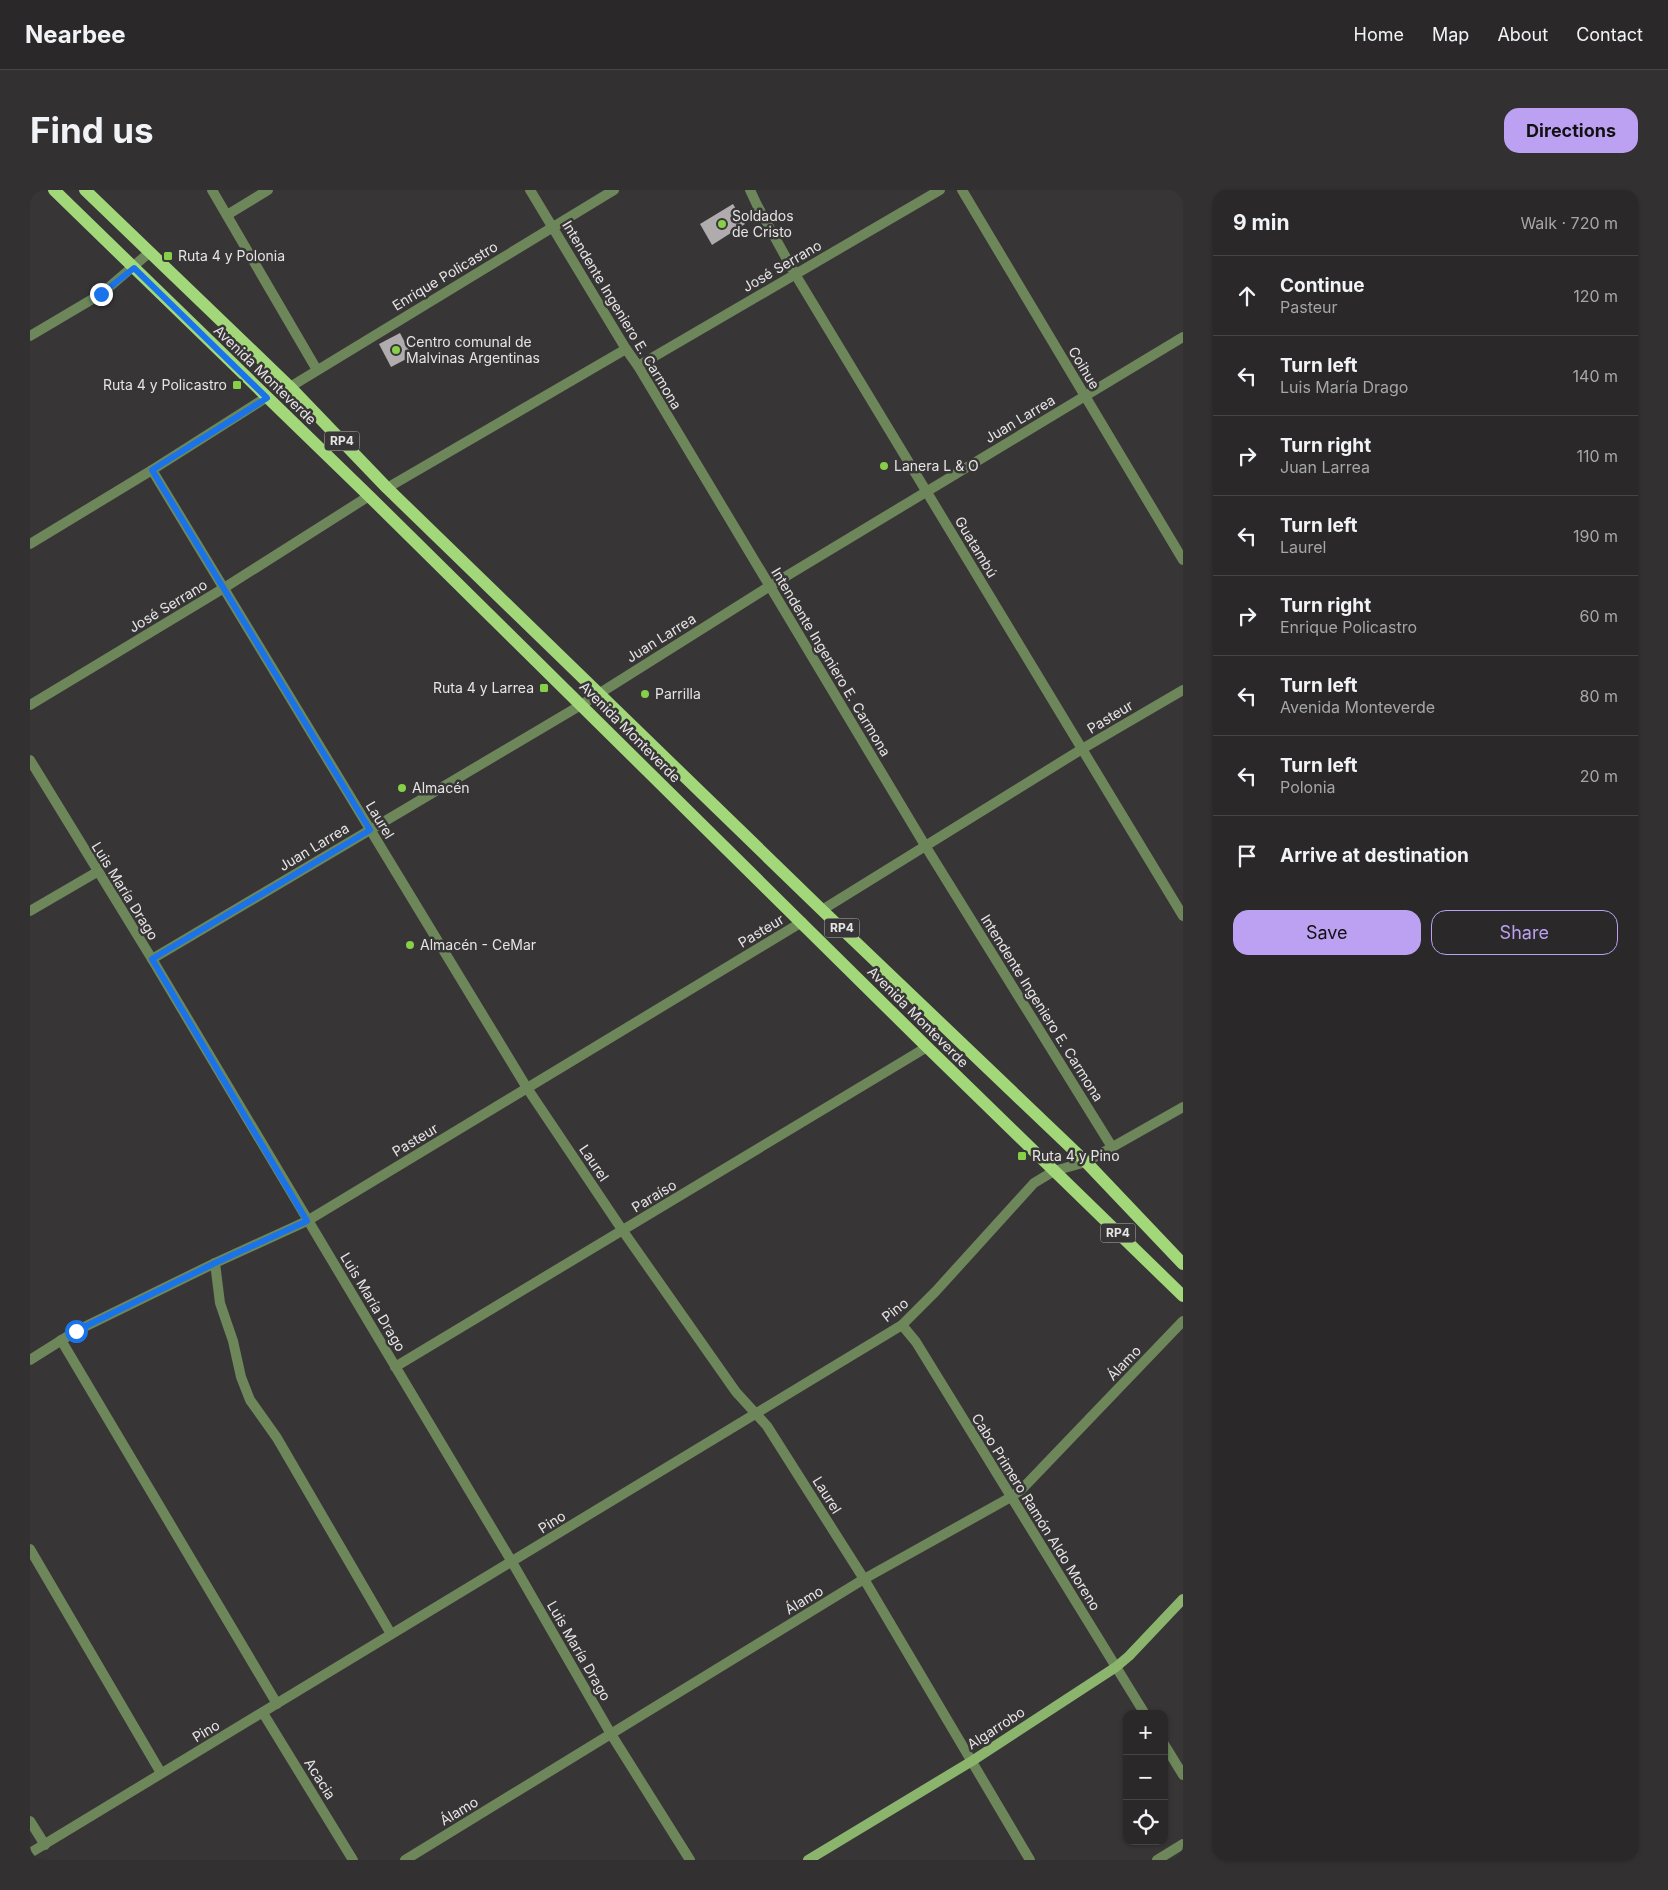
<!DOCTYPE html>
<meta charset="utf-8">
<style>
:root{--surface:#2a2828;--page:#323030;--text:#f1f3f6;--muted:#a5a6a8;--line:#464445;--accent:#bca0f2}
body{margin:0;font-family:Inter,sans-serif;background:var(--page);color:var(--text)}
.controls{position:absolute;right:15px;bottom:15px;display:grid;overflow:hidden;border-radius:10px;box-shadow:0 1px 4px #0004}
.controls button{width:45px;height:45px;display:grid;place-items:center;padding:0;border:0;border-bottom:1px solid var(--line);background:var(--surface);color:var(--text);font:25px sans-serif}
.stop{position:absolute;width:15px;height:15px;margin:-11px;border:4px solid #1a73e8;border-radius:50%;background:#fff}
.stop.end{background:#1a73e8;border-color:#fff;box-shadow:0 1px 5px #0008}
.list{margin:0;padding:0;list-style:none}
h2{display:flex;justify-content:space-between;align-items:center;height:65px;margin:0;padding:0 20px;font-size:21px}
h2 small{font-size:16px;font-weight:400;color:var(--muted)}
.list li{display:grid;grid-template-columns:32px 1fr auto;gap:15px;align-items:center;box-sizing:border-box;height:80px;padding:0 20px;border-top:1px solid var(--line)}
.list b{display:block;font-size:19px;white-space:nowrap}
.list p{margin:0;font-size:16px;white-space:nowrap;color:var(--muted)}
.list em{font-size:16px;font-style:normal;color:var(--muted)}
.actions{display:flex;gap:10px;padding:15px 20px}
.actions a{flex:1;padding:11px 0;border:1px solid var(--accent);border-radius:15px;text-align:center;font-size:18px;color:var(--accent)}
.actions .main{background:var(--accent);color:#111}
.icon{flex:none;width:28px;height:28px;fill:none;stroke:currentColor;stroke-width:2;stroke-linecap:round;stroke-linejoin:round}
.map{position:relative;flex:none;width:1153px;height:1670px;overflow:hidden;border-radius:15px}
header{display:flex;align-items:center;gap:30px;box-sizing:border-box;height:70px;padding:0 25px;background:var(--surface);border-bottom:1px solid var(--line)}
header strong{font-size:24px}
nav{display:flex;gap:28px;margin-inline-start:auto;font-size:18px}
.intro{display:flex;align-items:center;justify-content:space-between;box-sizing:border-box;height:120px;padding:0 30px}
h1{margin:0;font-size:35px}
.button{padding:12px 22px;border-radius:15px;background:var(--accent);color:#111;font-size:18px;font-weight:700}
main{display:flex;gap:30px;padding:0 30px}
aside{flex:1;background:var(--surface);border-radius:15px;box-shadow:0 1px 4px #0004}
.map>svg:first-child{display:block}
</style>
<header>
<strong>Nearbee</strong>
<nav><a>Home</a><a>Map</a><a>About</a><a>Contact</a></nav>
</header>
<div class="intro"><h1>Find us</h1><a class="button">Directions</a></div>
<main>
<div class="map">
<svg width="1153" height="1670" viewBox="0 0 1153 1670">
<rect width="100%" height="100%" fill="#383536"/>
<g fill="#b0acae">
<path d="M 703,14 L 715,34 L 682,55 L 670,34 Z"/>
<path d="M 370,143 L 382,166 L 361,177 L 349,154 Z"/>
</g>
<g fill="none" stroke-linecap="round" stroke-linejoin="round">
<g stroke="#6d875b" stroke-width="10">
<path d="M 182,0 L 287,180"/>
<path d="M 500,0 L 596,159 L 608,176 L 896,657 L 1082,957"/>
<path d="M 720,0 L 727,15 L 765,84 L 1153,726"/>
<path d="M 932,0 L 1153,370"/>
<path d="M 197,25 L 238,0"/>
<path d="M 0,146 L 71,104 L 120,62"/>
<path d="M 608,176 L 910,0"/>
<path d="M 260,197 L 584,0"/>
<path d="M 122,280 L 497,898 L 593,1041 L 706,1202 L 737,1236 L 834,1389 L 1000,1670"/>
<path d="M 357,298 L 596,159"/>
<path d="M 0,354 L 122,280 L 237,207"/>
<path d="M 0,515 L 194,398 L 339,306"/>
<path d="M 0,570 L 122,769 L 482,1372 L 581,1544 L 660,1670"/>
<path d="M 792,720 L 1052,559 L 1153,500"/>
<path d="M 0,721 L 67,682"/>
<path d="M 122,769 L 551,515 L 740,396 L 1153,147"/>
<path d="M 185,1073 L 190,1113 L 203,1151 L 211,1187 L 220,1210 L 247,1248 L 361,1444"/>
<path d="M 872,1135 L 886,1152 L 1115,1524"/>
<path d="M 31,1150 L 247,1514"/>
<path d="M 0,1170 L 46,1141 L 185,1073 L 277,1031 L 772,732"/>
<path d="M 365,1177 L 897,857"/>
<path d="M 0,1359 L 131,1583"/>
<path d="M 233,1523 L 323,1670"/>
<path d="M 1134,1554 L 1153,1585"/>
<path d="M 0,1631 L 15,1655"/>
<path d="M 0,1663 L 872,1135 L 906,1101 L 1004,993 L 1024,981 L 1056,972 L 1153,917"/>
<path d="M 375,1670 L 834,1389 L 981,1307 L 991,1300 L 1153,1131"/>
<path d="M 1127,1670 L 1153,1654"/>
</g>
<path stroke="#8bb56d" stroke-width="10" d="M 778,1670 L 942,1571 L 1086,1477 L 1099,1466 L 1153,1409"/>
<g stroke="#a3d87a" stroke-width="12">
<path d="M 24,0 L 339,306 L 897,857 L 1153,1106"/>
<path d="M 55,0 L 260,197 L 357,298 L 792,720 L 1056,972 L 1153,1074"/>
</g>
</g>
<g fill="none" stroke-linecap="round" stroke-linejoin="round">
<path stroke="#1a73e8" stroke-width="6" d="M 46,1141 L 185,1073 L 277,1031 L 122,769 L 340,640 L 122,280 L 237,208 L 104,78 L 71,104"/>
</g>
<g fill="#88cf49" stroke="#383536" stroke-width="2">
<circle cx="692" cy="34" r="5"/>
<rect x="133" y="61" width="10" height="10" rx="2.5"/>
<circle cx="366" cy="160" r="5"/>
<rect x="202" y="190" width="10" height="10" rx="2.5"/>
<circle cx="854" cy="276" r="5"/>
<rect x="509" y="493" width="10" height="10" rx="2.5"/>
<circle cx="615" cy="504" r="5"/>
<circle cx="372" cy="598" r="5"/>
<circle cx="380" cy="755" r="5"/>
<rect x="987" y="961" width="10" height="10" rx="2.5"/>
</g>
<g text-anchor="middle" stroke-width="5" stroke-linejoin="round" paint-order="stroke">
<g fill="#383536" stroke="#b2b0b0" stroke-width="1">
<rect x="294.5" y="241.5" width="35" height="19" rx="4"/>
<rect x="794.5" y="728.5" width="35" height="19" rx="4"/>
<rect x="1070.5" y="1033.5" width="35" height="19" rx="4"/>
</g>
<g font-size="12" font-weight="bold" fill="#e6e4e5">
<text x="312" y="255">RP4</text>
<text x="812" y="742">RP4</text>
<text x="1088" y="1047">RP4</text>
</g>
<g font-size="14" fill="#e6e4e5" stroke="#383536" text-anchor="start">
<text x="702" y="31">Soldados<tspan x="702" dy="16">de Cristo</tspan></text>
<text x="148" y="71">Ruta 4 y Polonia</text>
<text x="376" y="157">Centro comunal de<tspan x="376" dy="16">Malvinas Argentinas</tspan></text>
<text x="197" y="200" text-anchor="end">Ruta 4 y Policastro</text>
<text x="864" y="281">Lanera L &amp; O</text>
<text x="504" y="503" text-anchor="end">Ruta 4 y Larrea</text>
<text x="625" y="509">Parrilla</text>
<text x="382" y="603">Almacén</text>
<text x="390" y="760">Almacén - CeMar</text>
<text x="1002" y="971">Ruta 4 y Pino</text>
</g>
<g font-size="14" fill="#e6e4e5" stroke="#383536">
<text transform="translate(752 76) rotate(-30)" y="5">José Serrano</text>
<text transform="translate(415 86) rotate(-31)" y="5">Enrique Policastro</text>
<text transform="translate(592 125) rotate(59)" y="5">Intendente Ingeniero E. Carmona</text>
<text transform="translate(1054 178) rotate(59)" y="5">Coihue</text>
<text transform="translate(235 185) rotate(44)" y="5">Avenida Monteverde</text>
<text transform="translate(990 229) rotate(-31)" y="5">Juan Larrea</text>
<text transform="translate(946 357) rotate(59)" y="5">Guatambú</text>
<text transform="translate(138 416) rotate(-31)" y="5">José Serrano</text>
<text transform="translate(631 448) rotate(-32)" y="5">Juan Larrea</text>
<text transform="translate(801 472) rotate(59)" y="5">Intendente Ingeniero E. Carmona</text>
<text transform="translate(1080 527) rotate(-31)" y="5">Pasteur</text>
<text transform="translate(600 542) rotate(45)" y="5">Avenida Monteverde</text>
<text transform="translate(350 630) rotate(59)" y="5">Laurel</text>
<text transform="translate(284 657) rotate(-31)" y="5">Juan Larrea</text>
<text transform="translate(95 701) rotate(58)" y="5">Luis María Drago</text>
<text transform="translate(731 741) rotate(-31)" y="5">Pasteur</text>
<text transform="translate(1012 818) rotate(58)" y="5">Intendente Ingeniero E. Carmona</text>
<text transform="translate(888 827) rotate(45)" y="5">Avenida Monteverde</text>
<text transform="translate(385 950) rotate(-31)" y="5">Pasteur</text>
<text transform="translate(564 973) rotate(56)" y="5">Laurel</text>
<text transform="translate(624 1006) rotate(-31)" y="5">Paraíso</text>
<text transform="translate(343 1112) rotate(59)" y="5">Luis María Drago</text>
<text transform="translate(865 1120) rotate(-38)" y="5">Pino</text>
<text transform="translate(1094 1173) rotate(-46)" y="5">Álamo</text>
<text transform="translate(797 1305) rotate(58)" y="5">Laurel</text>
<text transform="translate(1006 1322) rotate(58)" y="5">Cabo Primero Ramón Aldo Moreno</text>
<text transform="translate(522 1332) rotate(-32)" y="5">Pino</text>
<text transform="translate(774 1410) rotate(-31)" y="5">Álamo</text>
<text transform="translate(549 1461) rotate(60)" y="5">Luis María Drago</text>
<text transform="translate(966 1538) rotate(-33)" y="5">Algarrobo</text>
<text transform="translate(176 1541) rotate(-31)" y="5">Pino</text>
<text transform="translate(290 1589) rotate(58)" y="5">Acacia</text>
<text transform="translate(429 1621) rotate(-31)" y="5">Álamo</text>
</g>
</g>
</svg>
<div class="controls">
<button>+</button>
<button>−</button>
<button><svg class="icon" aria-label="locate" viewBox="0 0 24 24"><circle cx="12" cy="12" r="6"/><path d="M12 2v4M12 18v4M2 12h4M18 12h4"/></svg></button>
</div>
<div class="stop" style="left:46px;top:1141px"></div>
<div class="stop end" style="left:71px;top:104px"></div>
</div>
<aside>
<h2>9 min<small>Walk · 720 m</small></h2>
<ul class="list">
<li><svg class="icon" aria-label="ahead" viewBox="0 0 24 24"><path d="M12 20V5M6 11l6-6 6 6"/></svg><div><b>Continue</b><p>Pasteur</p></div><em>120 m</em></li>
<li><svg class="icon" aria-label="left" viewBox="0 0 24 24"><path d="M17 20v-9H6M10 6l-5 5 5 5"/></svg><div><b>Turn left</b><p>Luis María Drago</p></div><em>140 m</em></li>
<li><svg class="icon" aria-label="right" viewBox="0 0 24 24"><path d="M7 20v-9h11M14 6l5 5-5 5"/></svg><div><b>Turn right</b><p>Juan Larrea</p></div><em>110 m</em></li>
<li><svg class="icon" aria-label="left" viewBox="0 0 24 24"><path d="M17 20v-9H6M10 6l-5 5 5 5"/></svg><div><b>Turn left</b><p>Laurel</p></div><em>190 m</em></li>
<li><svg class="icon" aria-label="right" viewBox="0 0 24 24"><path d="M7 20v-9h11M14 6l5 5-5 5"/></svg><div><b>Turn right</b><p>Enrique Policastro</p></div><em>60 m</em></li>
<li><svg class="icon" aria-label="left" viewBox="0 0 24 24"><path d="M17 20v-9H6M10 6l-5 5 5 5"/></svg><div><b>Turn left</b><p>Avenida Monteverde</p></div><em>80 m</em></li>
<li><svg class="icon" aria-label="left" viewBox="0 0 24 24"><path d="M17 20v-9H6M10 6l-5 5 5 5"/></svg><div><b>Turn left</b><p>Polonia</p></div><em>20 m</em></li>
<li><svg class="icon" aria-label="arrive" viewBox="0 0 24 24"><path d="M6 21V4h12l-3 4 3 4H6"/></svg><div><b>Arrive at destination</b></div></li>
</ul>
<div class="actions"><a class="main">Save</a><a>Share</a></div>
</aside>
</main>
